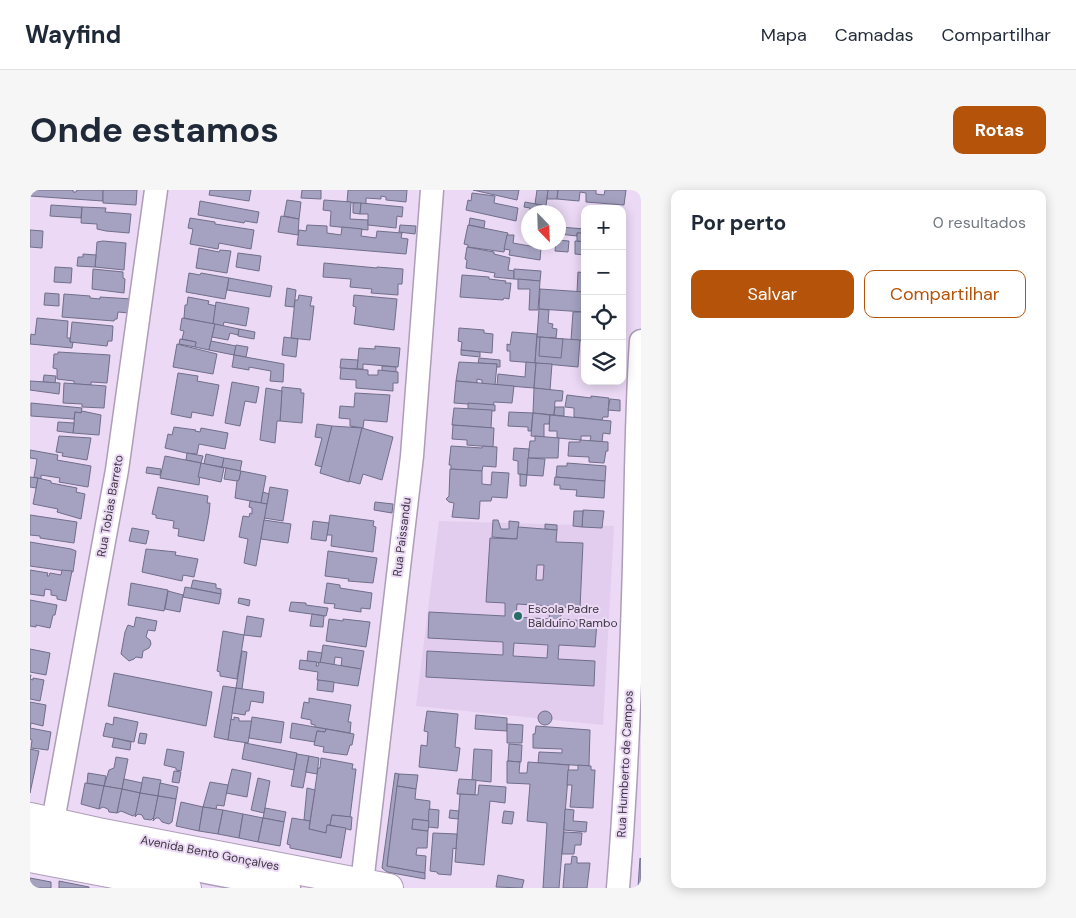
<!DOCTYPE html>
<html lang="pt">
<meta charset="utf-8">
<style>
:root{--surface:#fff;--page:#f6f6f7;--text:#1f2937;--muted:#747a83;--line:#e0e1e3;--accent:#b45309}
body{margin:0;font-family:"DM Sans",sans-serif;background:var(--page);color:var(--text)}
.controls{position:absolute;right:15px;top:15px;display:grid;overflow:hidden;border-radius:10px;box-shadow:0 2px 12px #0003}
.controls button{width:45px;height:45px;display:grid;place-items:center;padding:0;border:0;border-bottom:1px solid var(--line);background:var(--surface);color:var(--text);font:25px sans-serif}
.compass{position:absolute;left:491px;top:15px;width:45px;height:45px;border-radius:50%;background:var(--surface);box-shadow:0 2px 12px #0003;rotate:157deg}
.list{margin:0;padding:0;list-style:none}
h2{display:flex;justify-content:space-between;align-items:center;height:65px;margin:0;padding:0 20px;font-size:21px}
h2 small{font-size:16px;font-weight:400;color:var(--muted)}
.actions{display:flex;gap:10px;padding:15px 20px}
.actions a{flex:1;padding:11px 0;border:1px solid var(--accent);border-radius:10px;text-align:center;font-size:18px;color:var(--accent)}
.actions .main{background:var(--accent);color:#fff}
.icon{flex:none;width:28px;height:28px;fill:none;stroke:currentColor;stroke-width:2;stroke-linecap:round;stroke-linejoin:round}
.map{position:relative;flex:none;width:611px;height:698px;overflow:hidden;border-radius:10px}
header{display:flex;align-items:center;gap:30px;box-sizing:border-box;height:70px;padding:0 25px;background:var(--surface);border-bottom:1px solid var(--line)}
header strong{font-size:24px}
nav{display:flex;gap:28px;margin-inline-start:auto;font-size:18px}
.intro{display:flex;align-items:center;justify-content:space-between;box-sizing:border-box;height:120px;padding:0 30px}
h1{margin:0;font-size:35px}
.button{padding:12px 22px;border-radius:10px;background:var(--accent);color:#fff;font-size:18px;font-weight:700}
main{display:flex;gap:30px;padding:0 30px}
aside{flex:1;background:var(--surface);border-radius:10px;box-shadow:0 2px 12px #0003}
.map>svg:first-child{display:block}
</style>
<header>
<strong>Wayfind</strong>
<nav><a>Mapa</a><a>Camadas</a><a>Compartilhar</a></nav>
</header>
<div class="intro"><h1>Onde estamos</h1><a class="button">Rotas</a></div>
<main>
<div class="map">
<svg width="611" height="698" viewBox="0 0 611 698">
<rect width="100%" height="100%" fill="#ebd9f5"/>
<path fill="#e2cdef" d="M 409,331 L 584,336 L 573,535 L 386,516 Z"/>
<g fill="#a4a2c0" stroke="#706e8a" fill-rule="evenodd">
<path d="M 0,0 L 43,0 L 43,2 L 46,2 L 47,0 L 73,0 L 73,11 L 0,6 Z"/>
<path d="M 73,0 L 107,0 L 106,15 L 73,13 Z"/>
<path d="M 180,0 L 221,0 L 219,11 L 179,5 Z"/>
<path d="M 272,0 L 291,0 L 291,9 L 271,8 Z"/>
<path d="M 318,0 L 377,0 L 376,12 L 356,10 L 356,7 L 351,6 L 351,9 L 336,8 L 336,14 L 317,12 Z"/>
<path d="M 443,0 L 489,0 L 487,10 Z"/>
<path d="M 507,0 L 518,0 L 516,16 L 505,14 Z"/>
<path d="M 518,0 L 528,0 L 527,9 L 517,9 Z"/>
<path d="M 528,0 L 566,0 L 566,4 L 574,5 L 575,0 L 596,0 L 594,15 L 556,12 L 556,3 L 550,2 L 549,11 L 527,9 Z"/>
<path d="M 442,3 L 465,6 L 464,13 L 488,18 L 486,31 L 436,20 L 438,10 L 441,11 Z"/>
<path d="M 257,10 L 271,12 L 269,29 L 254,26 Z"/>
<path d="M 294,10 L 321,12 L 320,29 L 338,30 L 338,40 L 300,36 L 301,21 L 293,20 Z"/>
<path d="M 170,11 L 229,22 L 227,33 L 215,31 L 214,33 L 168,25 Z"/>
<path d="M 495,12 L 516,16 L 515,22 L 500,22 L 500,18 L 494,17 Z"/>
<path d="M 323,13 L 331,13 L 330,24 L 323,23 Z"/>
<path d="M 331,13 L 373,17 L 372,27 L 367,26 L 366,38 L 338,35 L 338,24 L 330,24 Z"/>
<path d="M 21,15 L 52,17 L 51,28 L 20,26 Z"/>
<path d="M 52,17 L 76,18 L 75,22 L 101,24 L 99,43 L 76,41 L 67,39 L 67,34 L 51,33 Z"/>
<path d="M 251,26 L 269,29 L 268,45 L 248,42 Z"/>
<path d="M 160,28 L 185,32 L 185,34 L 224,40 L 221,59 L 189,53 L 188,59 L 160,54 L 163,39 L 158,38 Z"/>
<path d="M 440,28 L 455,31 L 454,38 L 439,35 Z"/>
<path d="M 277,35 L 297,36 L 297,43 L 311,45 L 312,37 L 332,39 L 331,46 L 346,48 L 347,41 L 372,43 L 371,48 L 378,49 L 376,64 L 267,55 L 269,40 L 276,41 Z"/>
<path d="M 370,35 L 386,36 L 385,44 L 369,42 Z"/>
<path d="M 438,35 L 478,43 L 474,62 L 438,57 L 438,55 L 434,54 Z"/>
<path d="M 530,37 L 555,39 L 555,43 L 547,43 L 547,46 L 529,44 Z"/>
<path d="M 0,40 L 13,41 L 12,58 L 0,57 Z"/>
<path d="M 547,43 L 555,43 L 555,52 L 547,51 Z"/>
<path d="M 477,45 L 484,45 L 483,53 L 511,58 L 510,70 L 479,65 L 480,60 L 474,59 Z"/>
<path d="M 528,50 L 539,51 L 538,62 L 525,61 L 526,52 L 528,52 Z"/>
<path d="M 73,51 L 96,53 L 94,80 L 65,77 L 67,52 Z"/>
<path d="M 545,51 L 555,52 L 555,65 L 545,64 Z"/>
<path d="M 437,57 L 464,62 L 464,64 L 480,68 L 478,80 L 484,81 L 484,89 L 464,87 L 465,83 L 436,78 L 437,70 L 435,69 Z"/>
<path d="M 169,58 L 189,62 L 190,60 L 201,61 L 197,83 L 166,78 Z"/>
<path d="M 208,63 L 231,66 L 229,81 L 206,77 Z"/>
<path d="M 53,64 L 66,65 L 65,77 L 47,76 L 48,67 L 53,67 Z"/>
<path d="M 294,73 L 347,78 L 347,77 L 373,79 L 372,94 L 368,94 L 368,105 L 341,103 L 342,99 L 320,97 L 321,89 L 293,87 Z"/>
<path d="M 25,77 L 42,78 L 41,93 L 24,92 Z"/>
<path d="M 63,79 L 93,82 L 93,88 L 95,89 L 94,103 L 62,99 Z"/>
<path d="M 484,79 L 511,81 L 510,91 L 484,89 Z"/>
<path d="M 548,82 L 555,83 L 555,102 L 547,102 Z"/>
<path d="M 159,83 L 170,85 L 171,83 L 199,88 L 195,109 L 156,102 Z"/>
<path d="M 432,85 L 459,87 L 459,89 L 476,91 L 475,93 L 481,93 L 479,109 L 474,108 L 473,110 L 430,107 Z"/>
<path d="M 199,88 L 242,96 L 240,107 L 197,100 Z"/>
<path d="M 488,89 L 510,91 L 508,120 L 499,120 L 500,99 L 488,99 Z"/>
<path d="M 257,98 L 266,100 L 264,117 L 255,116 Z"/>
<path d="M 510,99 L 555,102 L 555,122 L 509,119 Z"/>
<path d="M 15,103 L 29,104 L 29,116 L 14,115 Z"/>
<path d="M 34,104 L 60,106 L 60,108 L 70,109 L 70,107 L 102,109 L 99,123 L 88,122 L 87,129 L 85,129 L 84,131 L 32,127 Z"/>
<path d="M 269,105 L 282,107 L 280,116 L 284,116 L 280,150 L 261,148 L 265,110 L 268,110 Z"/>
<path d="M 324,105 L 367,109 L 364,140 L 324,134 L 326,117 L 323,116 Z"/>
<path d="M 158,107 L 179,111 L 178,114 L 186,116 L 183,134 L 154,128 L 155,115 L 157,115 Z"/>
<path d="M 186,112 L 219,118 L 216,136 L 194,132 L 193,136 L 183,134 Z"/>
<path d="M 509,119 L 519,120 L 518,133 L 523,134 L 522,138 L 527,139 L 526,148 L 507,147 Z"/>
<path d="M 543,122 L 555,122 L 555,151 L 541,150 Z"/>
<path d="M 7,128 L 38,131 L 37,148 L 40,148 L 40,152 L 43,152 L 42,158 L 0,154 L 1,144 L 5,145 Z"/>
<path d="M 152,128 L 185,134 L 179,160 L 165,157 L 166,152 L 152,149 L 154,141 L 150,140 Z"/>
<path d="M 42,132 L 83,136 L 82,151 L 78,151 L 77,156 L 40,152 Z"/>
<path d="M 185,134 L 209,139 L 208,145 L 200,143 L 198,150 L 182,147 Z"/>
<path d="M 429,138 L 454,140 L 454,143 L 463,144 L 462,163 L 431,160 L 432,152 L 428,151 Z"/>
<path d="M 209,139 L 225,142 L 224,149 L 208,146 Z"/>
<path d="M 482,142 L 507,144 L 505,173 L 480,171 L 480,161 L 477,161 L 477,154 L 480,155 Z"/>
<path d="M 254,147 L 268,149 L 266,167 L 252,165 Z"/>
<path d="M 507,147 L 550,150 L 548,177 L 505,173 Z"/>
<path d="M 510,147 L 533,149 L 531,168 L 509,166 Z"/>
<path d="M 150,149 L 166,152 L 165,157 L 149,154 Z"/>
<path d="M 181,151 L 206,156 L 204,165 L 179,160 Z"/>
<path d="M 147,154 L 187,164 L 183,184 L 143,177 Z"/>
<path d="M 206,155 L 218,157 L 216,167 L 204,165 Z"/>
<path d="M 345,156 L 370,158 L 368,177 L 333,174 L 333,179 L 327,179 L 329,158 L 345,159 Z"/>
<path d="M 431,160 L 450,162 L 450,167 L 431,165 Z"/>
<path d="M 28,162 L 80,165 L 77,193 L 61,192 L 61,195 L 44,194 L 44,191 L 27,189 L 27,179 L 23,178 L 24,164 L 28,164 Z"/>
<path d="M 204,165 L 254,174 L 253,192 L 240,191 L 241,181 L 219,177 L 219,180 L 202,177 Z"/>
<path d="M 449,168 L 470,170 L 470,177 L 466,177 L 467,174 L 448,173 Z"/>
<path d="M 311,169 L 328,170 L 327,179 L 310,178 Z"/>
<path d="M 429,172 L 467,174 L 465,195 L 452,194 L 452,190 L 447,189 L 447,193 L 426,191 Z"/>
<path d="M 496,172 L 506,173 L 504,198 L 467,195 L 468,184 L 495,187 Z"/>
<path d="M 506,173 L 522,174 L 520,200 L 504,198 Z"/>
<path d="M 352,176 L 366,177 L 366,182 L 352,181 Z"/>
<path d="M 311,178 L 338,180 L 338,185 L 348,185 L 348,180 L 368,182 L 368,193 L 363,193 L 363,201 L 326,198 L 326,190 L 310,189 Z"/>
<path d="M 148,183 L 168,186 L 167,191 L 189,195 L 183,226 L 162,222 L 161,228 L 141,224 Z"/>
<path d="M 14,185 L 26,186 L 25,193 L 13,192 Z"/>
<path d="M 0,191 L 30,193 L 29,204 L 0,200 Z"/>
<path d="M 426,191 L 484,196 L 482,213 L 464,212 L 463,216 L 424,213 Z"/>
<path d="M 202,192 L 229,197 L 226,213 L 215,211 L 210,236 L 195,233 Z"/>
<path d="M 34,193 L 76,196 L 74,218 L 52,217 L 52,214 L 33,213 Z"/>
<path d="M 252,197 L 271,199 L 271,203 L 274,203 L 272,233 L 250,231 Z"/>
<path d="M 236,198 L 252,201 L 250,231 L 247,231 L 245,253 L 230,250 Z"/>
<path d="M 504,198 L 533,201 L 532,211 L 525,211 L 524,225 L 503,223 Z"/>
<path d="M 325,203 L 360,205 L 357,232 L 334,230 L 333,238 L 320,236 L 320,229 L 309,228 L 310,216 L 324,217 Z"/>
<path d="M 537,205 L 561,208 L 561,206 L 579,208 L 578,227 L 573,227 L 572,230 L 544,227 L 544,218 L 535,217 Z"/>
<path d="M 580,209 L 590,210 L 590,221 L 578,220 Z"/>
<path d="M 1,213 L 52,218 L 51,223 L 45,222 L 44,229 L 1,226 Z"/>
<path d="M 438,213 L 465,215 L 465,221 L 438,219 Z"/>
<path d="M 525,217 L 534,217 L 534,226 L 524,225 Z"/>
<path d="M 424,218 L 462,220 L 461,238 L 422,235 Z"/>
<path d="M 52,221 L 71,225 L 69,245 L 43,243 L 45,222 L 51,223 Z"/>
<path d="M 479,222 L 503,223 L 501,241 L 498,241 L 498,237 L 478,236 Z"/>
<path d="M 503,223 L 520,225 L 519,234 L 514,234 L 514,247 L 501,246 Z"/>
<path d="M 520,225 L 581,231 L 580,244 L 573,243 L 572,252 L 560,251 L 561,246 L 551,246 L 551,250 L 527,248 L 527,241 L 519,241 Z"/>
<path d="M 28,232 L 44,233 L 43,243 L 27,241 Z"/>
<path d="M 287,234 L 302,236 L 292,277 L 285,275 L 292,248 L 285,247 Z"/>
<path d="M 423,235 L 464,238 L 463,257 L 437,255 L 437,250 L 422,249 Z"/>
<path d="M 302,236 L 332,238 L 319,292 L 290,283 Z"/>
<path d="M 144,237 L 166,240 L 165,241 L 170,242 L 171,238 L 198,243 L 195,259 L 169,254 L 167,264 L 156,263 L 135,258 L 138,244 L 142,245 Z"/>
<path d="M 332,238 L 363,247 L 352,290 L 333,284 L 330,294 L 319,291 Z"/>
<path d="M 29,246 L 61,248 L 57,270 L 32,266 L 33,263 L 26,262 Z"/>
<path d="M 505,246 L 529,248 L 528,268 L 498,268 L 500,251 L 505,251 Z"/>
<path d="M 550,250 L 578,252 L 578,261 L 576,261 L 574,273 L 559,272 L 559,267 L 538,266 L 539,252 L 550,252 Z"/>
<path d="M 421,256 L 452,258 L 453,256 L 467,257 L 466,277 L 453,276 L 452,281 L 421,279 L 421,275 L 419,275 Z"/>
<path d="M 484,258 L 499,259 L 497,285 L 488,284 L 488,271 L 483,270 Z"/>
<path d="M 0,260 L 28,265 L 27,270 L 61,276 L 58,297 L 29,292 L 30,288 L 11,285 L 11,289 L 4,287 L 7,269 L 0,268 Z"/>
<path d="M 157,263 L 173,266 L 171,273 L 156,270 Z"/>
<path d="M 176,264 L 194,268 L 192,277 L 174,274 Z"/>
<path d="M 135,266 L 171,273 L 169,295 L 130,288 Z"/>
<path d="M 194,268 L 212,271 L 210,281 L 192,277 Z"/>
<path d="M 498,268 L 515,269 L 513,286 L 497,285 Z"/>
<path d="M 171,273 L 194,278 L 191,292 L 168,287 Z"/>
<path d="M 537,273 L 576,276 L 575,291 L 526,287 L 527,276 L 537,276 Z"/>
<path d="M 117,277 L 131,279 L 130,285 L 116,283 Z"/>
<path d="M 196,278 L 211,281 L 209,290 L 207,291 L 194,289 Z"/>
<path d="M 420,279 L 452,281 L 452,294 L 461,295 L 462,282 L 479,283 L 477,308 L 462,307 L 461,311 L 450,311 L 449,329 L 422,327 L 424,313 L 419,312 L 416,309 L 419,306 Z"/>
<path d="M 211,281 L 236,286 L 231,313 L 205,308 L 207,291 L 209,290 Z"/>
<path d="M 490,284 L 497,285 L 496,296 L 490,296 Z"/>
<path d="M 0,287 L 8,288 L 6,298 L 0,297 Z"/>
<path d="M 525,287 L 575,291 L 574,308 L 546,306 L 547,300 L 530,299 L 530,295 L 524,295 Z"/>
<path d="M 8,288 L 21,291 L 21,293 L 47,298 L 46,302 L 55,304 L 51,329 L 27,322 L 28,319 L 3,314 Z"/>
<path d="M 128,297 L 178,306 L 177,313 L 180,313 L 179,324 L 174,351 L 148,346 L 149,339 L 143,338 L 144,331 L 126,328 L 126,325 L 122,324 Z"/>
<path d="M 240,297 L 258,300 L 253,331 L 234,328 Z"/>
<path d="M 233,302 L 239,304 L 237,314 L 231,313 Z"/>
<path d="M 220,311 L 237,314 L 226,376 L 214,373 L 218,349 L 209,347 L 213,326 L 219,327 L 220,323 L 222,324 L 222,318 L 219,317 Z"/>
<path d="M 345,312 L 363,314 L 362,323 L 344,320 Z"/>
<path d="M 553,320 L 574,321 L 572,338 L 552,337 Z"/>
<path d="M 544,321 L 553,321 L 552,337 L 543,336 Z"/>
<path d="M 0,325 L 47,332 L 44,353 L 10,348 L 10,346 L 0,345 Z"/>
<path d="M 300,325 L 344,331 L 343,336 L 346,337 L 343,362 L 301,356 L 302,345 L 297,345 Z"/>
<path d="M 234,330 L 261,334 L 258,353 L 231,349 Z"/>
<path d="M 463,330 L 468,330 L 471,339 L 479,339 L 479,331 L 489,332 L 487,349 L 462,347 Z"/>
<path d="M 283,331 L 299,333 L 296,351 L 281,349 Z"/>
<path d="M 515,334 L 527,335 L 527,340 L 515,339 Z"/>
<path d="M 488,337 L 527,340 L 526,352 L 553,353 L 550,418 L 531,417 L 531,429 L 567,432 L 565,457 L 529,455 L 528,469 L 565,471 L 564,496 L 396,487 L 397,461 L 473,465 L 473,452 L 398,448 L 399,422 L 475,426 L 475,413 L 456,412 L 460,348 L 487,349 ZM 507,375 L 514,375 L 513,390 L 506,390 ZM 487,414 L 520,416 L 519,429 L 486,427 ZM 484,453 L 518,455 L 517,468 L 483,466 Z"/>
<path d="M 102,338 L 119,341 L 116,354 L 99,351 Z"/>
<path d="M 0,352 L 41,359 L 46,361 L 43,382 L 0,376 Z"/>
<path d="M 116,359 L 146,362 L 145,365 L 168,369 L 164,387 L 153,385 L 152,391 L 112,382 Z"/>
<path d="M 298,361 L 347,368 L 343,393 L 318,391 L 319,389 L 295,386 Z"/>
<path d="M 0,380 L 18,383 L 17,386 L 19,386 L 20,383 L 31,385 L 32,380 L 42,381 L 36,411 L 27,409 L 27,406 L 21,405 L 21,400 L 15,399 L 14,406 L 0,404 Z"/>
<path d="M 163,390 L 186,394 L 186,398 L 191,399 L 191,404 L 161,398 Z"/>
<path d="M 101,393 L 138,400 L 134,421 L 98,415 Z"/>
<path d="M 297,393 L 310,395 L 310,398 L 342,403 L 340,419 L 331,418 L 331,422 L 304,418 L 305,414 L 294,413 Z"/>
<path d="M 155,397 L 191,404 L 189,414 L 153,407 Z"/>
<path d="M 138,401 L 153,405 L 150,422 L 135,419 Z"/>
<path d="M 209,408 L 220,410 L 219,416 L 208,413 Z"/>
<path d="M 0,410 L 27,415 L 25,425 L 23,425 L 20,438 L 6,435 L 6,437 L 0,436 Z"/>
<path d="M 261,412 L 276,413 L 276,415 L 298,418 L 296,426 L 259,421 Z"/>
<path d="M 282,424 L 294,426 L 293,437 L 280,436 Z"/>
<path d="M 217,426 L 234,429 L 231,447 L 214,445 Z"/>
<path d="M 106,427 L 127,431 L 125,441 L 118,440 L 116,447 L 120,450 L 121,454 L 119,458 L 113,461 L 112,468 L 106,467 L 104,469 L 99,471 L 91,464 L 95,442 L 98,435 L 104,437 Z"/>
<path d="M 299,429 L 313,431 L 313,429 L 340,432 L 336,457 L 296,451 Z"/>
<path d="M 193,441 L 214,445 L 207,489 L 190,486 L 190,482 L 187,481 Z"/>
<path d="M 293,455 L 334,461 L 331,479 L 311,476 L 312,468 L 305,467 L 304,475 L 290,473 Z"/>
<path d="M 0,459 L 20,463 L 16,485 L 0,482 Z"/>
<path d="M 212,461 L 217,462 L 212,499 L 206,498 Z"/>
<path d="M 278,461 L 292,463 L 290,473 L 277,471 Z"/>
<path d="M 270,470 L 287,472 L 286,476 L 288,476 L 289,472 L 331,479 L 328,496 L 287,490 L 288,482 L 269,479 Z"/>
<path d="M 84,483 L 182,502 L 176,536 L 78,516 Z"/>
<path d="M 0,485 L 1,485 L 0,489 L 3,490 L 3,488 L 14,490 L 10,511 L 0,509 Z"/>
<path d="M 288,490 L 304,492 L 303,502 L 287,500 Z"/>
<path d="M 193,496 L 206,498 L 198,550 L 184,547 Z"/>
<path d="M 206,498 L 234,502 L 233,513 L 221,511 L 219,521 L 216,521 L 215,525 L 202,523 Z"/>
<path d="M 279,508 L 321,515 L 318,532 L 321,532 L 320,543 L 285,537 L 285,535 L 281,534 L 281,530 L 271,528 L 274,512 L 279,513 Z"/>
<path d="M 0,512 L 16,515 L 13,536 L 1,533 L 0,540 Z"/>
<path d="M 397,521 L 428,524 L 425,557 L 430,558 L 427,581 L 389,577 L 391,555 L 397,556 L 398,542 L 394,541 Z"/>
<circle cx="515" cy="528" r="7"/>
<path d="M 446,525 L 477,528 L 477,541 L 445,539 Z"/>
<path d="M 84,527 L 108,532 L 104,552 L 73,546 L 76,533 L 83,535 Z"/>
<path d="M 204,527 L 209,528 L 209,531 L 222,531 L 218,553 L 198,550 L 201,529 L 204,530 Z"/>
<path d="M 222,527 L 254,532 L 251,553 L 219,548 Z"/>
<path d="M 262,533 L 296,539 L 295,542 L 287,541 L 285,552 L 260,548 Z"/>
<path d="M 477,534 L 493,535 L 492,553 L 477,553 Z"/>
<path d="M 506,536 L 560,540 L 559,576 L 508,573 L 509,562 L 532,563 L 532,559 L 503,558 L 503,544 L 505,544 Z"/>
<path d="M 0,538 L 21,542 L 18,560 L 1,558 L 2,550 L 0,549 Z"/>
<path d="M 296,539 L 324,544 L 322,555 L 320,555 L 317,565 L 293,562 L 294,557 L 284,555 L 287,541 L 295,542 Z"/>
<path d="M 110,543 L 117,544 L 115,554 L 108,553 Z"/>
<path d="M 84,548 L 101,552 L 100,560 L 82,557 Z"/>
<path d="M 215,553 L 267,563 L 264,580 L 212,569 Z"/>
<path d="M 479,554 L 492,555 L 491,572 L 478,571 Z"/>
<path d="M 0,559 L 9,561 L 0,603 Z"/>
<path d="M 137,559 L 154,562 L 151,581 L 146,580 L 146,578 L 134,575 Z"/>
<path d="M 444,559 L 462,560 L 461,592 L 442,590 Z"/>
<path d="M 267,564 L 279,566 L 273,598 L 261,596 Z"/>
<path d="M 279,566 L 289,568 L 287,584 L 276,582 Z"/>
<path d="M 86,567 L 98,569 L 92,599 L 74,596 L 79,580 L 84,578 Z"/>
<path d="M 291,568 L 323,574 L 322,579 L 326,579 L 320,627 L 302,625 L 300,635 L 297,635 L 296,643 L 279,639 L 288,578 L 290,578 Z"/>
<path d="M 477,571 L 490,572 L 489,583 L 497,583 L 498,572 L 539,575 L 529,698 L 513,698 L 517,633 L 497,631 L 500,594 L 477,593 Z"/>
<path d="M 548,575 L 561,576 L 561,580 L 565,580 L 563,618 L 540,617 L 542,595 L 537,595 L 538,580 L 548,580 Z"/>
<path d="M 202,579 L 221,583 L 217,607 L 196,603 Z"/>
<path d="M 144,581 L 151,582 L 149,593 L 142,592 Z"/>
<path d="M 58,583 L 76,586 L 74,596 L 57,593 Z"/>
<path d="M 365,583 L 369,584 L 357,676 L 395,683 L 395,689 L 357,682 L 352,678 Z"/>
<path d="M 369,584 L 388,585 L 386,599 L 367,596 Z"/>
<path d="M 113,587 L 131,590 L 128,606 L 110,603 Z"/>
<path d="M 228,588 L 240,591 L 234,623 L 221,620 Z"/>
<path d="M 94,589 L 112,593 L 110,603 L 92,599 Z"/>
<path d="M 429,589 L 446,590 L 445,605 L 427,604 Z"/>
<path d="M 180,592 L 198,595 L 194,616 L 187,615 L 186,619 L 173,617 Z"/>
<path d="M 55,593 L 74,596 L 69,619 L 51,614 Z"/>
<path d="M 130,593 L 148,597 L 146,609 L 128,606 Z"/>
<path d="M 449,595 L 476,597 L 475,613 L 460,611 L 454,675 L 425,672 L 430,604 L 448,605 Z"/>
<path d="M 74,596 L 92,599 L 87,623 L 79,622 L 78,619 L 73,617 L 69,619 Z"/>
<path d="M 367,596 L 386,599 L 385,609 L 400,611 L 399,631 L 383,629 L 382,639 L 398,641 L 397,658 L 387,658 L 386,665 L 396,666 L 395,683 L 357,676 Z"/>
<path d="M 277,598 L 285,600 L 280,631 L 274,630 Z"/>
<path d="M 92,599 L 110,603 L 106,624 L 103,626 L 91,621 L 87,623 Z"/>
<path d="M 110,603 L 128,606 L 124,627 L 121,630 L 114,629 L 112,625 L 108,624 L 105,627 Z"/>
<path d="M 128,606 L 146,609 L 142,632 L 139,634 L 132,632 L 129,628 L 126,628 L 123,631 Z"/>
<path d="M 151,612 L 173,617 L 169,641 L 146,636 Z"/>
<path d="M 173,617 L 193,620 L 188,644 L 169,641 Z"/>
<path d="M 235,618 L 256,622 L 254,632 L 233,628 Z"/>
<path d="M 399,619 L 409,620 L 408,638 L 398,637 Z"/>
<path d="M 535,619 L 544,620 L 543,631 L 557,632 L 556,642 L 534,640 Z"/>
<path d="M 193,620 L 213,624 L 209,648 L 188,644 Z"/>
<path d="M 420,620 L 429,621 L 428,629 L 419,628 Z"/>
<path d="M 474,621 L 484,622 L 482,634 L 472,633 Z"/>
<path d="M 213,624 L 233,628 L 228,652 L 209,648 Z"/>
<path d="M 302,625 L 322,627 L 321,640 L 300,635 Z"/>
<path d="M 233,628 L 254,632 L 250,656 L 228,652 Z"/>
<path d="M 262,628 L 280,631 L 279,639 L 296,643 L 297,635 L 316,638 L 311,668 L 260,658 L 260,655 L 257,654 Z"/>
<path d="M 383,629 L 399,631 L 398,641 L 382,639 Z"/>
<path d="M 534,642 L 552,643 L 551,655 L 545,655 L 544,664 L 532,664 Z"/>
<path d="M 403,643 L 427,644 L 426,659 L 423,658 L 421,685 L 408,684 L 407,682 L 400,681 Z"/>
<path d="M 542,666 L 547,667 L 547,673 L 560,673 L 557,698 L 533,698 L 535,674 L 541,674 Z"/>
<path d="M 610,668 L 611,669 L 611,698 L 608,698 Z"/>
<path d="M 468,685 L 494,690 L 492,698 L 466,697 Z"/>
<path d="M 0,688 L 21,692 L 21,698 L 0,698 Z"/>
<path d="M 29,691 L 59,697 L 59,698 L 29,698 Z"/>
</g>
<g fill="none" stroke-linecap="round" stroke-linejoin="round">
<g stroke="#ae9db8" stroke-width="25">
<g id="minor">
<path d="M 23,631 L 87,280 L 126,0"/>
<path d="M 0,648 L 259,698"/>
<path d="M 332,693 L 382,266 L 402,0"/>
<path d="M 588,698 C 597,590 601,482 604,374 C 606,299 606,225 611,151"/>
</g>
</g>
<g stroke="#ae9db8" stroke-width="30">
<g id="major">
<path d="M 0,627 L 68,642 L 359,698"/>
<path d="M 0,668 L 157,698"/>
</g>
</g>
<use href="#minor" stroke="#fff" stroke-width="22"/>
<use href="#major" stroke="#fff" stroke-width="28"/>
</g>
<circle fill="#256e68" stroke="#ebd9f5" stroke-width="2" cx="488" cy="426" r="5"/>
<g text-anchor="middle" stroke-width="4" stroke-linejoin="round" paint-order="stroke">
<g font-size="12" fill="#3d3641" stroke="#ebd9f5">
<text transform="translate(80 316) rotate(-80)" y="4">Rua Tobias Barreto</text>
<text transform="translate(372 347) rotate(-83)" y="4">Rua Paissandu</text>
<text transform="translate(595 574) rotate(-87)" y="4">Rua Humberto de Campos</text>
<text transform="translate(180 663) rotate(11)" y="4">Avenida Bento Gonçalves</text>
</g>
<g font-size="12" fill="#3d3641" stroke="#ebd9f5" text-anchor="start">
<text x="498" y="423">Escola Padre<tspan x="498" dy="14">Balduíno Rambo</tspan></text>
</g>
</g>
</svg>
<div class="controls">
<button>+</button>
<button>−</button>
<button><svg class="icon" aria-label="locate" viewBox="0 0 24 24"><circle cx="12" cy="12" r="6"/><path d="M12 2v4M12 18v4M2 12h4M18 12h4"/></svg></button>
<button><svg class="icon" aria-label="layers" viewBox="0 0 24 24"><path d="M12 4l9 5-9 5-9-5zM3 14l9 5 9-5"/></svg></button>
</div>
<svg class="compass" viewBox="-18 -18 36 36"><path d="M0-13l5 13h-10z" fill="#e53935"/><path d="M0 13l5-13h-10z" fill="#747a83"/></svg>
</div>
<aside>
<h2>Por perto<small>0 resultados</small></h2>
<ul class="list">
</ul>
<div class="actions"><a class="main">Salvar</a><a>Compartilhar</a></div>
</aside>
</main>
